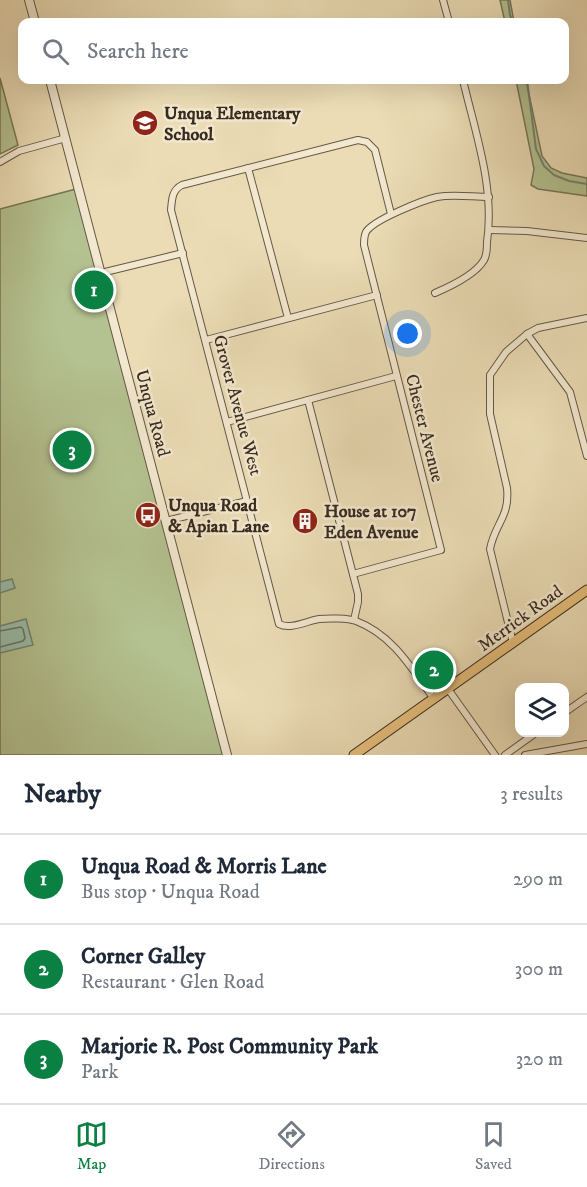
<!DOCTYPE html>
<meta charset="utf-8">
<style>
:root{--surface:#fff;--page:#f6f6f7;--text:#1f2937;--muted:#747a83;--line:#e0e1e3;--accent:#0b8043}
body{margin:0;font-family:"IM FELL DW Pica",serif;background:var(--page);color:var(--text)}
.controls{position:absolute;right:18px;bottom:18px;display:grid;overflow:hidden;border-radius:12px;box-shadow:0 6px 24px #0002}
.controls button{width:54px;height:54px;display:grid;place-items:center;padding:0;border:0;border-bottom:2px solid var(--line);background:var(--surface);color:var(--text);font:30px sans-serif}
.you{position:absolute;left:408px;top:334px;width:21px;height:21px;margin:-15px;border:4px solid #fff;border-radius:50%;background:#1a73e8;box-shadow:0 0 0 9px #1a73e833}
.badge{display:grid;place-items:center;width:39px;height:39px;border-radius:50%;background:var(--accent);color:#fff;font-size:20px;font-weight:700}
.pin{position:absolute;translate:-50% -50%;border:3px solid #fff;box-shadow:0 2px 6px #0006}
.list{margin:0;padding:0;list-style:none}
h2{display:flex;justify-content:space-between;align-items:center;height:78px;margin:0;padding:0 24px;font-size:26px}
h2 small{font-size:20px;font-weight:400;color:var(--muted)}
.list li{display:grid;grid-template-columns:39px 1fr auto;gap:18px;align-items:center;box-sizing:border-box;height:90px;padding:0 24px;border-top:2px solid var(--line)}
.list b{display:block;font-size:22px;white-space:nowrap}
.list p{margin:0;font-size:20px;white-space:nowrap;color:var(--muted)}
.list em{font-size:20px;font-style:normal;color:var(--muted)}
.icon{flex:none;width:33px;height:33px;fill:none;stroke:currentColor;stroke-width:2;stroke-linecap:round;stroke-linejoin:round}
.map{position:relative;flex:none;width:587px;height:755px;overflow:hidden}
.search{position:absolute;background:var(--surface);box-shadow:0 6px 24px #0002;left:18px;right:18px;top:18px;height:66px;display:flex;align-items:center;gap:15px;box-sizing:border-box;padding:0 21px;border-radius:12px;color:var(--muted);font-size:22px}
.sheet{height:348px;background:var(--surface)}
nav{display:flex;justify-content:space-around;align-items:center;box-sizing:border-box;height:84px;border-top:2px solid var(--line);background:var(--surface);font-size:16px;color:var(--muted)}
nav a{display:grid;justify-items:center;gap:3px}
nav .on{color:var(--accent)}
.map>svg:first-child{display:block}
</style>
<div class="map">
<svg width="587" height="755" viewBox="0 0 587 755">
<rect width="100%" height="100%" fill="#ebdcb5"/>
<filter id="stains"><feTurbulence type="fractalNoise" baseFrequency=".00333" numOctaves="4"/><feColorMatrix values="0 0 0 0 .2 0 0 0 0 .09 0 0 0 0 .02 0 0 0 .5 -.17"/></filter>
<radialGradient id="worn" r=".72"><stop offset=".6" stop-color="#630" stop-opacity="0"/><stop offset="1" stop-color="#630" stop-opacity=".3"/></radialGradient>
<g fill="#b4c190" stroke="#767658" stroke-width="1.5">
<path d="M 500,0 L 510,0 L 514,22 L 505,22 Z"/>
<path d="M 0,78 L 18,145 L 0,154 Z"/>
<path d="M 516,80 L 526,80 L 542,156 L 551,168 L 562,173 L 587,178 L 587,196 L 538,189 L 531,185 L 534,169 Z"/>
<path d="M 76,189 L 224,755 L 0,755 L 0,209 Z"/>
</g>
<g fill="#99bca8" stroke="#728271" stroke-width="1.5">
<path d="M 12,579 L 15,588 L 0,593 L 0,582 Z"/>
<path d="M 26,619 L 33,645 L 0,653 L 0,626 Z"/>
</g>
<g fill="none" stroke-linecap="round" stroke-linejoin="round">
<path stroke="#687464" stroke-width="1.5" d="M 0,631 L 21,627 L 23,629 L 25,638 L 23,641 L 0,647"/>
<g stroke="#728271" stroke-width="2">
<path d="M 508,0 L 510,15 L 513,22"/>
<path d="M 527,80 L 536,149 L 544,166 L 554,175 L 569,181 L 587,184"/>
</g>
<g stroke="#655744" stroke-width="8">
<g id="minor">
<path d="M 443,0 L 449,22"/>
<path d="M 0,162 L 19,151 L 66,138"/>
<path d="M 248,168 L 288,318"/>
<path d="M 391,214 L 375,150 L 367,142 L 358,140 L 182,185 C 172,190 172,199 171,210 L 279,624 C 290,630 307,621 319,619 C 328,618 348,618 356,621 C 393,635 412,669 434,699"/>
<path d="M 489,230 L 527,231 L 587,238"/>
<path d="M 101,273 L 183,253"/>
<path d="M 435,293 C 449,287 476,274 484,260 C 487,255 487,247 487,242 C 495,187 475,132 463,80"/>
<path d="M 527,334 L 570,392 L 587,456"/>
<path d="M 206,340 L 377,295"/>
<path d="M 308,400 L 358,594 L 358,602 L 354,620"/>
<path d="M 227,422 L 396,376"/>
<path d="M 166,521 L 247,501"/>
<path d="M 353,574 L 441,550 L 364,245 C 364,240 364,236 366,232 C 373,220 423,200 437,197 C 454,194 472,197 489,197"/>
<path d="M 513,643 L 490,549 C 495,523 510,517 507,488 L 490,414 L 490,375 L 506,352 L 527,334 L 538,328 L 587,318"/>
<path d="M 448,689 L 495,755"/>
<path d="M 564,713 L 587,697"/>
<path d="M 505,755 L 537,732"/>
<path d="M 525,755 L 587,744"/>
</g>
</g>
<g stroke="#655744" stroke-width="10">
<g id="tertiary">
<path d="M 29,0 L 35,22"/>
<path d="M 50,80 L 227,755"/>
</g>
</g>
<g stroke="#382b1f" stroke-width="11">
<path id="primary" d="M 354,755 L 587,590"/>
</g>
<use href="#minor" stroke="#f2e8cf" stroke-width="6"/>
<use href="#tertiary" stroke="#f2e8cf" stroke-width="8"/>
<use href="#primary" stroke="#e6be7a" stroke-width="9"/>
</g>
<defs>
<g id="school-disc" transform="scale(1.35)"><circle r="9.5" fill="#8f2418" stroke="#f2e8cf"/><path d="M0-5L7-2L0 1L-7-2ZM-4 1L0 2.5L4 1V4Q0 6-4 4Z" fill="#fff"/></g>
<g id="bus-disc" transform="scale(1.35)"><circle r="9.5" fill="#8f2418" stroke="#f2e8cf"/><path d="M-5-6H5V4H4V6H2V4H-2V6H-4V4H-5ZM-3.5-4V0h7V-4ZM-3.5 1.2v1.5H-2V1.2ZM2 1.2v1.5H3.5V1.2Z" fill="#fff"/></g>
<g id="building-disc" transform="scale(1.35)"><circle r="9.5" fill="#8f2418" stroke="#f2e8cf"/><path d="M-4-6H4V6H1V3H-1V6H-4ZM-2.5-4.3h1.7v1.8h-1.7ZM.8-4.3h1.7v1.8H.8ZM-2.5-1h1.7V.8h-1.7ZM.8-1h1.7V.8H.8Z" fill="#fff"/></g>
</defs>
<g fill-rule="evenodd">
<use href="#school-disc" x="145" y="123"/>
<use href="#bus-disc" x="148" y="515"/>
<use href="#building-disc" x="305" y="521"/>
</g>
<g text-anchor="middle" stroke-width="5" stroke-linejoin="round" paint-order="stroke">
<g font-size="18" font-weight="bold" fill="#382b1f" stroke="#f2e8cf" text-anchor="start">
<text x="164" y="119">Unqua Elementary<tspan x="164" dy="21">School</tspan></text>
<text x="168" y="511">Unqua Road<tspan x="168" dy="21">&amp; Apian Lane</tspan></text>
<text x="324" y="517">House at 107<tspan x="324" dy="21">Eden Avenue</tspan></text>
</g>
<g font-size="18" fill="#382b1f" stroke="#f2e8cf">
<text transform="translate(238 405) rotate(75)" y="6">Grover Avenue West</text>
<text transform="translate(153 413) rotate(75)" y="6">Unqua Road</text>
<text transform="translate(425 428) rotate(76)" y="6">Chester Avenue</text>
<text transform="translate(520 618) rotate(-36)" y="6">Merrick Road</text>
</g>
</g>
<rect width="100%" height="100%" filter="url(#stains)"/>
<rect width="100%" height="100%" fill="url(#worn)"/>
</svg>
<div class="controls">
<button><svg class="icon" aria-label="layers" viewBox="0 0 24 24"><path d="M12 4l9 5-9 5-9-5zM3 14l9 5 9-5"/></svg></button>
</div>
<div class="you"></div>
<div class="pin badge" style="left:94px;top:290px">1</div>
<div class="pin badge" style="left:434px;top:670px">2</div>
<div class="pin badge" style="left:72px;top:450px">3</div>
<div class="search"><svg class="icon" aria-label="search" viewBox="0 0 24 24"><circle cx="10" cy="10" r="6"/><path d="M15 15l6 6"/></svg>Search here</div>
</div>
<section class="sheet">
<h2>Nearby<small>3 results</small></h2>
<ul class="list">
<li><span class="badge">1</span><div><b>Unqua Road &amp; Morris Lane</b><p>Bus stop · Unqua Road</p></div><em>290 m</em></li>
<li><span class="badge">2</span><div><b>Corner Galley</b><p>Restaurant · Glen Road</p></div><em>300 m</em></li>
<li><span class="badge">3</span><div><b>Marjorie R. Post Community Park</b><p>Park</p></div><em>320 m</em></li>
</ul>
</section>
<nav>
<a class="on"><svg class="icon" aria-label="map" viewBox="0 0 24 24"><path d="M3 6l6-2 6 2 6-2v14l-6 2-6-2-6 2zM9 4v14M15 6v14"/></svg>Map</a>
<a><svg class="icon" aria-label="directions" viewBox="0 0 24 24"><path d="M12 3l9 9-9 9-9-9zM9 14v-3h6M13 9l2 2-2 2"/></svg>Directions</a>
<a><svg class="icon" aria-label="saved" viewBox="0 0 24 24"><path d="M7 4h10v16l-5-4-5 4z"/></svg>Saved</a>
</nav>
